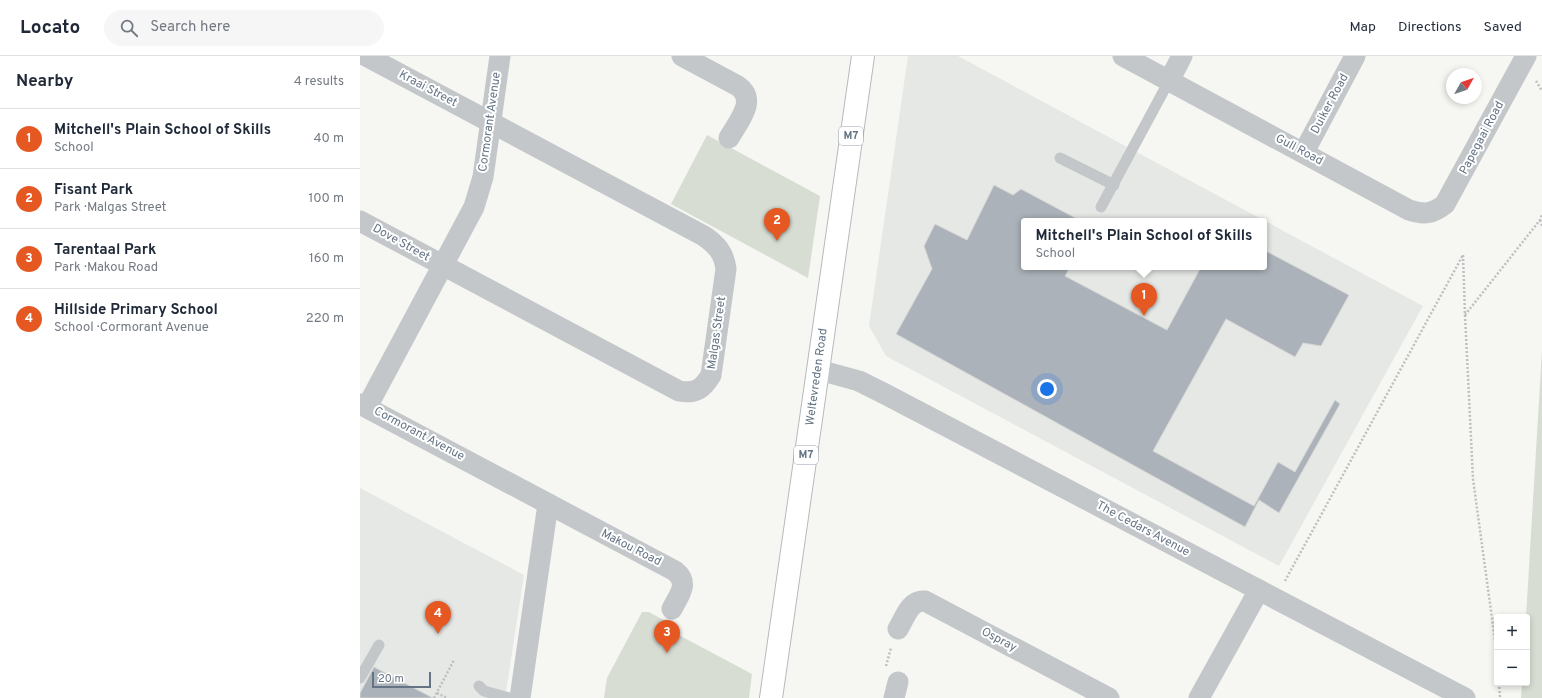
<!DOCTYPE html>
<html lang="en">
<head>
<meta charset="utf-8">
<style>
	body { margin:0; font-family:Overpass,sans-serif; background:#f6f6f7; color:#1f2937 }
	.controls { position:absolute; right:12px; bottom:12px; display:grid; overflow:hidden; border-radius:4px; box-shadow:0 2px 6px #0003 }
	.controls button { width:36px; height:36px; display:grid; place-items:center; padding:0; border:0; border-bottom:1px solid #e0e1e3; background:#fff; color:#1f2937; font:20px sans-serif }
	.compass { position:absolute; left:1086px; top:12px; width:36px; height:36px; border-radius:50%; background:#fff; box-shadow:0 2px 6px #0003; rotate:50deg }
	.scale { position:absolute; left:12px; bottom:10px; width:59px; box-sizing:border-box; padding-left:4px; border:2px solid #647484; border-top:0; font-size:11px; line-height:14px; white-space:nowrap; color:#647484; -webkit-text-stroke:3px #fff; paint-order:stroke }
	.you { position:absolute; left:687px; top:333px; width:14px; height:14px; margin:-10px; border:3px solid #fff; border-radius:50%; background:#1a73e8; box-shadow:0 0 0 6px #1a73e833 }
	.badge { display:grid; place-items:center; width:26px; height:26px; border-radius:50%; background:#e65822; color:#fff; font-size:13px; font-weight:700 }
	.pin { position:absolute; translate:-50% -33px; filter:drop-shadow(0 1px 2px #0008) }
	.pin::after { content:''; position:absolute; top:21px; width:14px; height:12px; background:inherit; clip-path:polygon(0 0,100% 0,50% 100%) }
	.popup { position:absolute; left:661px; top:162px; width:246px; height:52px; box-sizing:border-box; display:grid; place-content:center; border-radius:4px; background:#fff; filter:drop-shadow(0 1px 3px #0005); font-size:13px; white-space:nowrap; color:#747a83 }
	.popup b { font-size:15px; color:#1f2937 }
	.popup::after { content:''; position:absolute; left:50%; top:100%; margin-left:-8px; border:8px solid transparent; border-top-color:#fff }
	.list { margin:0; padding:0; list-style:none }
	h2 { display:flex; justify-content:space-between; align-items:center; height:52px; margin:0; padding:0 16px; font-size:17px }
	h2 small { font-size:13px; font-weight:400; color:#747a83 }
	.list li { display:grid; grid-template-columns:26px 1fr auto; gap:12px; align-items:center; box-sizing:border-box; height:60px; padding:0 16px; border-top:1px solid #e0e1e3 }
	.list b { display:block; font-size:15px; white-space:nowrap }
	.list p { margin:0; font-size:13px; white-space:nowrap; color:#747a83 }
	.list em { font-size:13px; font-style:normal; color:#747a83 }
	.icon { flex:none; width:22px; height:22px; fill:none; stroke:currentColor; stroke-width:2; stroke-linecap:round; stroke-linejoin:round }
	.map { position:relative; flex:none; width:1182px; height:642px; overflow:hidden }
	header { display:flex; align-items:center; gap:24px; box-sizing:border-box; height:56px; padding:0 20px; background:#fff; border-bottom:1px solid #e0e1e3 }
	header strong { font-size:19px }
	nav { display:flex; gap:22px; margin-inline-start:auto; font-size:14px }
	.search { width:280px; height:36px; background:#f6f6f7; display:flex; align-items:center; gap:10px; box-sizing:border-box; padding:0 14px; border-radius:22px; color:#747a83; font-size:15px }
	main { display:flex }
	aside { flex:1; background:#fff }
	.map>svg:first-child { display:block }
</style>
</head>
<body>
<header>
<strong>Locato</strong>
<div class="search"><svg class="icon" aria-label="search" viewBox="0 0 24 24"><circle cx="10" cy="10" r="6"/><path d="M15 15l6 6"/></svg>Search here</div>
<nav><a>Map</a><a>Directions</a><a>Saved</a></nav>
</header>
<main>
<aside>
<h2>Nearby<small>4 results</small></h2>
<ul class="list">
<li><span class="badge">1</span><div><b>Mitchell's Plain School of Skills</b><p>School</p></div><em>40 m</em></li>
<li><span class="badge">2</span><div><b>Fisant Park</b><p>Park · Malgas Street</p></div><em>100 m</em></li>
<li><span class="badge">3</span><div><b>Tarentaal Park</b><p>Park · Makou Road</p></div><em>160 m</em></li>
<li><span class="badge">4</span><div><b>Hillside Primary School</b><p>School · Cormorant Avenue</p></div><em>220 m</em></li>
</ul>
</aside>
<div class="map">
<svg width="1182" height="642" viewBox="0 0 1182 642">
	<rect width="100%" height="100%" fill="#f6f6f2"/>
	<g fill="#e6e8e6" fill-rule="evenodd">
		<path d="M548 0H598L1063 250 919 510 526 300 509 270ZM664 165H904V211H664Z"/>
		<path d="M0 432 164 519 145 642H0Z"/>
	</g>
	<g fill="#d7ddd3">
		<path d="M347 79 460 140 448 222 311 148Z"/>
		<path d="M1182 295V642H1161L1162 627H1167L1166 561Z"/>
		<path d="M282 556H289L318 572 315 577 392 618 389 642H244L247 622Z"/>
	</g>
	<g fill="#abb2b9" stroke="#d7d7d5">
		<path d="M634 129 653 139 661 133 721 165H664V211H710L705 220 807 274 841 211H904V194L989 239 961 290 943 287 935 301 866 263 793 395 894 450 918 406 935 416 975 344 980 348 919 457 899 444 885 471 536 278 572 213 564 190 575 168 607 184Z"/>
		<path d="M14 611 73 642H0V637Z"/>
	</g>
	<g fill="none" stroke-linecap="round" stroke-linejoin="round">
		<defs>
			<path id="primary" d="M411 642 503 0"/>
		</defs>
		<use href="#primary" stroke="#b6babe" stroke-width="24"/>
		<g stroke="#bdbfc1" stroke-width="2.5" stroke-dasharray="2 2" stroke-linecap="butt">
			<path d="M1176 25 1182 35"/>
			<path d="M1180 164 1182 170"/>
			<path d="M1103 199 1105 259 1180 164 1182 158"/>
			<path d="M1105 259 1113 423 1137 599"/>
			<path d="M925 525 1103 199"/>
			<path d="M526 610 531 592"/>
			<path d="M1139 627 1140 642"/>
			<path d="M77 637 87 642"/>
			<path d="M74 642 94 604"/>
		</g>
		<g stroke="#c3c7ca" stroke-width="11">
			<path d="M700 102 754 129"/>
			<path d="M741 151 809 25"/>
			<path d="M0 622 19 589"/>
			<path d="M119 630 124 635 149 642"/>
		</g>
		<g stroke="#c3c7ca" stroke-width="21">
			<path d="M322 0 378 30C398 44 378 66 369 82"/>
			<path d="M763 0 1049 154C1064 159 1073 158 1085 148L1166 0"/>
			<path d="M809 25 822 0"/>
			<path d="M944 96 995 0"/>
			<path d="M0 165 319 335C335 338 343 333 351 319L366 213C364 197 357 189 344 180L6 0"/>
			<path d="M459 314 499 325 525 338 1105 642"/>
			<path d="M0 348 315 515C330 527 319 539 312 553"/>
			<path d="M7 351 114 151 123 121 140 0"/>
			<path d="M538 573C545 562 549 544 565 545L749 642"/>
			<path d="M160 642 188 448"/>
			<path d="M534 642 538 626"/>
			<path d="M839 642 899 534"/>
		</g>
		<use href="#primary" stroke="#fff" stroke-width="22"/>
	</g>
	<g text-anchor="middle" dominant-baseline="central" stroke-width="4" stroke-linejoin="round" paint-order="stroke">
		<g fill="#fff" stroke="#929ea9" stroke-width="1">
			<rect x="479" y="71" width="24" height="18" rx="3"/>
			<rect x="434" y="390" width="24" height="18" rx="3"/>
		</g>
		<g font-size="11" font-weight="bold" fill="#647484">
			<text x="491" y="80">M7</text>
			<text x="446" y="399">M7</text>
		</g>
		<g font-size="12" fill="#647484" stroke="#fff">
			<text transform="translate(68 33) rotate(28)">Kraai Street</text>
			<text transform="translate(970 48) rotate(-62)">Duiker Road</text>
			<text transform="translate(130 66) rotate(-82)">Cormorant Avenue</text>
			<text transform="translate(1122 82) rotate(-62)">Papegaai Road</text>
			<text transform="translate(939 94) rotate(28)">Gull Road</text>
			<text transform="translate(41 187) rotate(29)">Dove Street</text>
			<text transform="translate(357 277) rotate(-82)">Malgas Street</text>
			<text transform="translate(457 321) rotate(-82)">Weltevreden Road</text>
			<text transform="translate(59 378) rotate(28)">Cormorant Avenue</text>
			<text transform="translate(783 473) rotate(28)">The Cedars Avenue</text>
			<text transform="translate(271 492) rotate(27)">Makou Road</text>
			<text transform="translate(639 584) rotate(28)">Ospray</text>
		</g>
	</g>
</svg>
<div class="controls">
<button>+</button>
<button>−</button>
</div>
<svg class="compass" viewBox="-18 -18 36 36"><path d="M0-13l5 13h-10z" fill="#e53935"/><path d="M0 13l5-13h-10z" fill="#747a83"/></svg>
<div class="scale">20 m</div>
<div class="you"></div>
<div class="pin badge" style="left:784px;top:260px">1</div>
<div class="popup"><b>Mitchell's Plain School of Skills</b>School</div>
<div class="pin badge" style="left:417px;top:185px">2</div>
<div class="pin badge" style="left:307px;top:597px">3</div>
<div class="pin badge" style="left:78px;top:578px">4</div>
</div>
</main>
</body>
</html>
